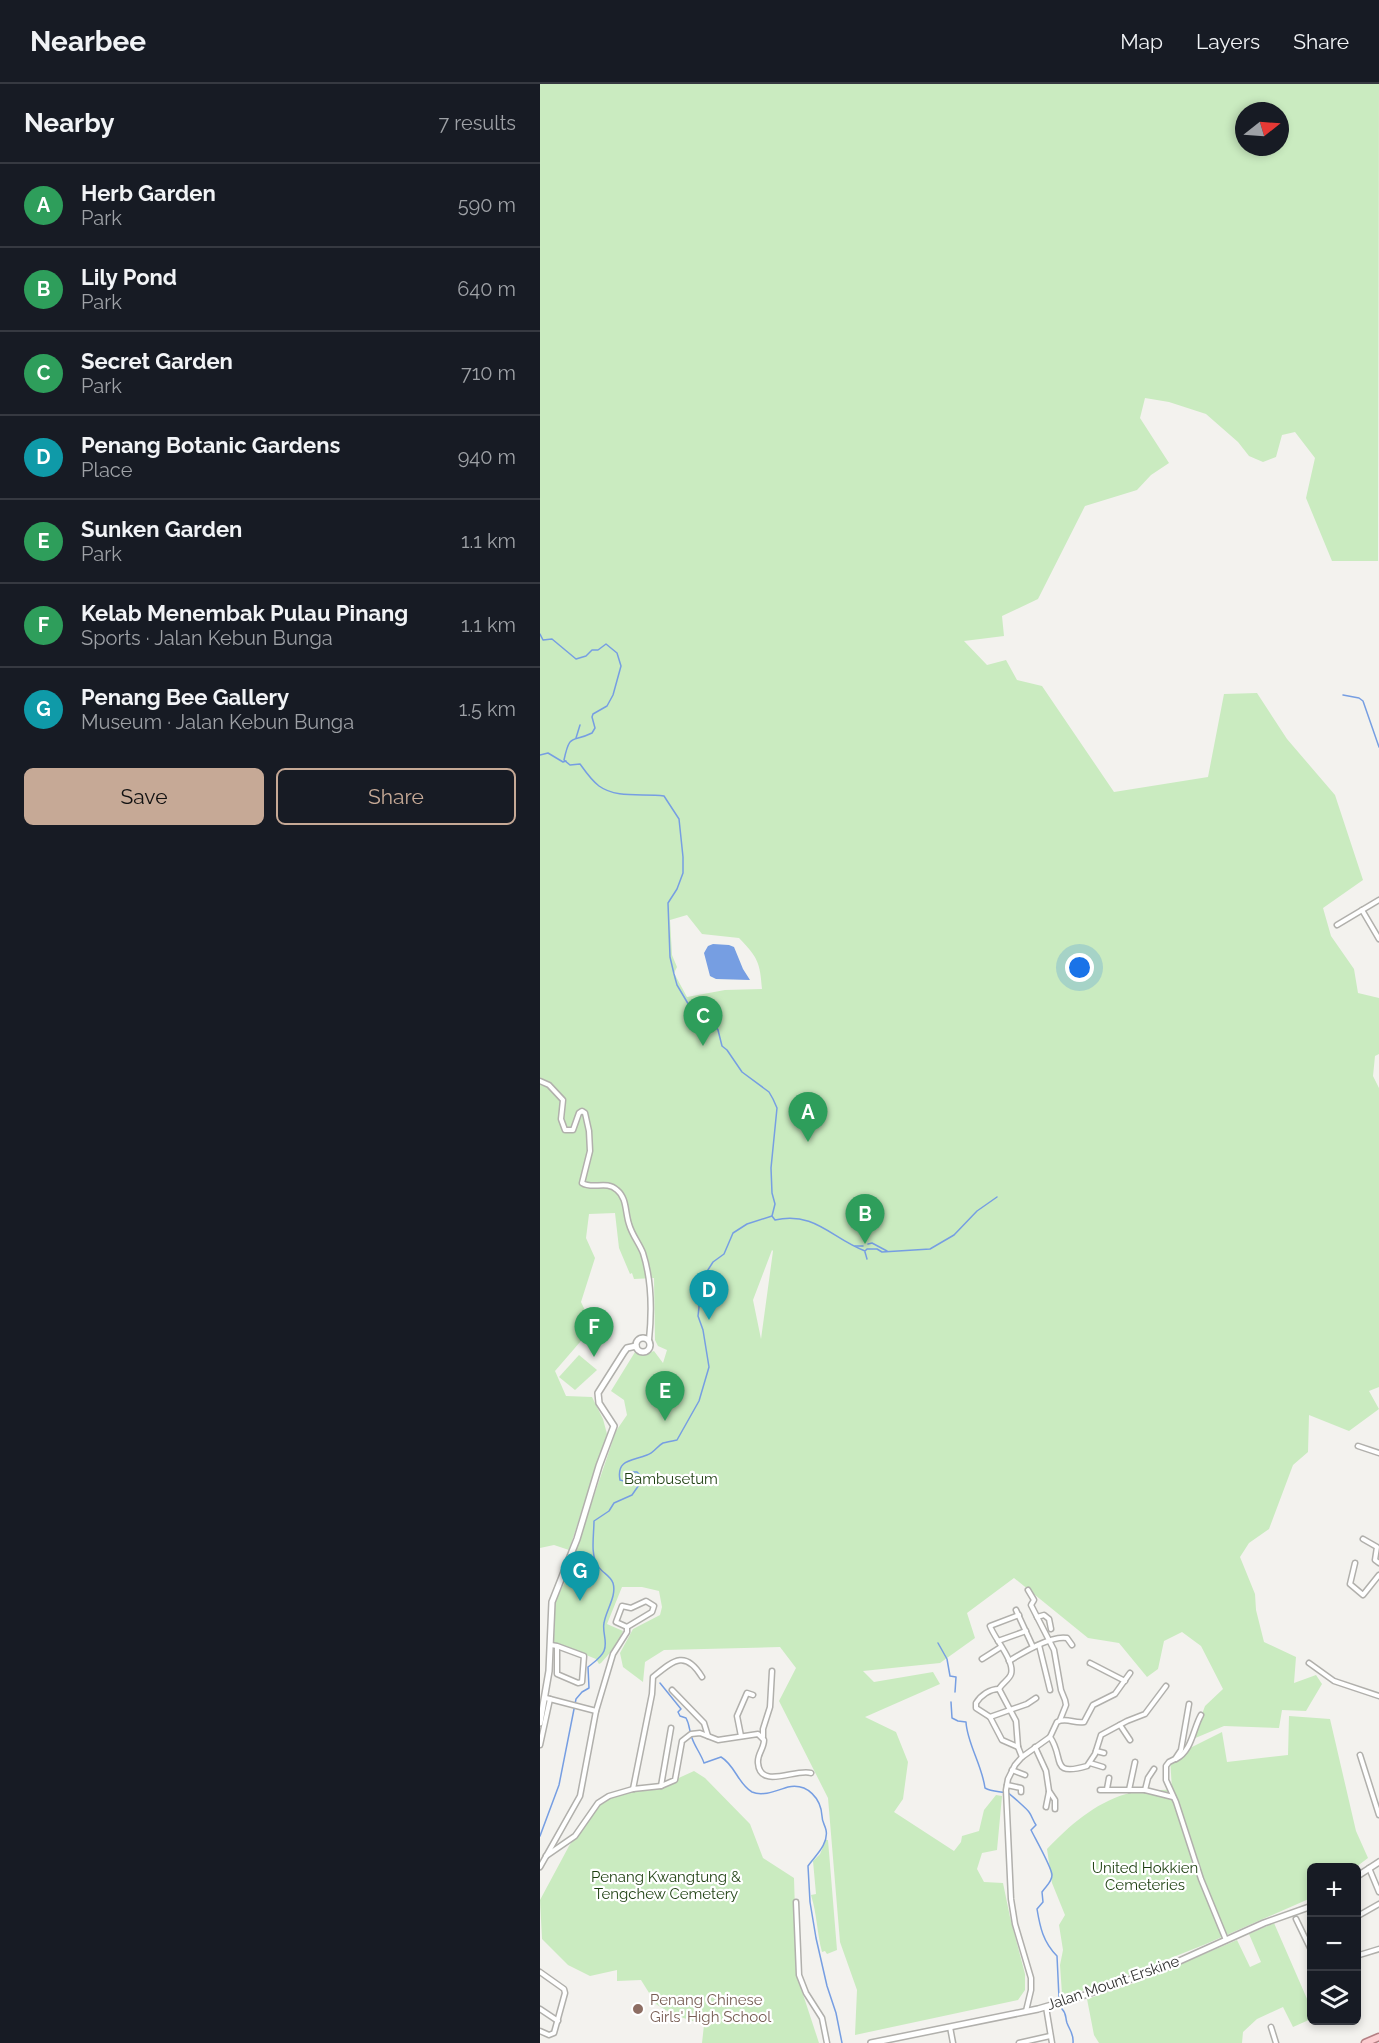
<!DOCTYPE html>
<html lang="en">
<head>
<meta charset="utf-8">
<style>
	body { margin:0; font-family:Raleway,sans-serif; background:#242831; color:#f1f3f6 }
	.controls { position:absolute; right:18px; bottom:18px; display:grid; overflow:hidden; border-radius:9px; box-shadow:0 3px 9px #0003 }
	.controls button { width:54px; height:54px; display:grid; place-items:center; padding:0; border:0; border-bottom:2px solid #363941; background:#171b24; color:#f1f3f6; font:30px sans-serif }
	.compass { position:absolute; left:695px; top:18px; width:54px; height:54px; border-radius:50%; background:#171b24; box-shadow:0 3px 9px #0003; rotate:73deg }
	.you { position:absolute; left:540px; top:884px; width:21px; height:21px; margin:-15px; border:4px solid #fff; border-radius:50%; background:#1a73e8; box-shadow:0 0 0 9px #1a73e833 }
	.badge { display:grid; place-items:center; width:39px; height:39px; border-radius:50%; background:#c6a996; color:#fff; font-size:20px; font-weight:700 }
	.pin { position:absolute; translate:-50% -50px; filter:drop-shadow(0 2px 3px #0008) }
	.pin::after { content:''; position:absolute; top:32px; width:21px; height:18px; background:inherit; clip-path:polygon(0 0,100% 0,50% 100%) }
	.list { margin:0; padding:0; list-style:none }
	h2 { display:flex; justify-content:space-between; align-items:center; height:78px; margin:0; padding:0 24px; font-size:26px }
	h2 small { font-size:20px; font-weight:400; color:#9ea1a6 }
	.list li { display:grid; grid-template-columns:39px 1fr auto; gap:18px; align-items:center; box-sizing:border-box; height:84px; padding:0 24px; border-top:2px solid #363941 }
	.list b { display:block; font-size:22px; white-space:nowrap }
	.list p { margin:0; font-size:20px; white-space:nowrap; color:#9ea1a6 }
	.list em { font-size:20px; font-style:normal; color:#9ea1a6 }
	.actions { display:flex; gap:12px; padding:18px 24px }
	.actions a { flex:1; padding:14px 0; border:2px solid #c6a996; border-radius:9px; text-align:center; font-size:21px; color:#c6a996 }
	.actions .main { background:#c6a996; color:#111 }
	.icon { flex:none; width:33px; height:33px; fill:none; stroke:currentColor; stroke-width:2; stroke-linecap:round; stroke-linejoin:round }
	.map { position:relative; flex:none; width:839px; height:1959px; overflow:hidden }
	header { display:flex; align-items:center; gap:36px; box-sizing:border-box; height:84px; padding:0 30px; background:#171b24; border-bottom:2px solid #363941 }
	header strong { font-size:28px }
	nav { display:flex; gap:33px; margin-inline-start:auto; font-size:21px }
	main { display:flex }
	aside { flex:1; background:#171b24 }
	.map>svg:first-child { display:block }
</style>
</head>
<body>
<header>
<strong>Nearbee</strong>
<nav><a>Map</a><a>Layers</a><a>Share</a></nav>
</header>
<main>
<aside>
<h2>Nearby<small>7 results</small></h2>
<ul class="list">
<li><span class="badge" style="background:#2e9e5b">A</span><div><b>Herb Garden</b><p>Park</p></div><em>590 m</em></li>
<li><span class="badge" style="background:#2e9e5b">B</span><div><b>Lily Pond</b><p>Park</p></div><em>640 m</em></li>
<li><span class="badge" style="background:#2e9e5b">C</span><div><b>Secret Garden</b><p>Park</p></div><em>710 m</em></li>
<li><span class="badge" style="background:#0f9aa8">D</span><div><b>Penang Botanic Gardens</b><p>Place</p></div><em>940 m</em></li>
<li><span class="badge" style="background:#2e9e5b">E</span><div><b>Sunken Garden</b><p>Park</p></div><em>1.1 km</em></li>
<li><span class="badge" style="background:#2e9e5b">F</span><div><b>Kelab Menembak Pulau Pinang</b><p>Sports · Jalan Kebun Bunga</p></div><em>1.1 km</em></li>
<li><span class="badge" style="background:#0f9aa8">G</span><div><b>Penang Bee Gallery</b><p>Museum · Jalan Kebun Bunga</p></div><em>1.5 km</em></li>
</ul>
<div class="actions"><a class="main">Save</a><a>Share</a></div>
</aside>
<div class="map">
<svg width="839" height="1959" viewBox="0 0 839 1959">
	<rect width="100%" height="100%" fill="#f3f2ee"/>
	<g fill="#caebc0" fill-rule="evenodd">
		<path d="M0 0H839L838 477H792L766 414 775 374 755 348 742 351 736 373 723 378 709 372 698 358 666 330 629 318 605 314 600 334 629 379 611 391 597 406 545 422 498 515 462 532 464 552 424 557 447 581 466 576 477 596 502 602 574 708 668 693 684 610 717 609 747 655 795 711 823 796 783 824 791 852 814 885 818 909 839 914V970L835 972 833 992 839 1004V1303L829 1307 839 1325 809 1347 769 1331 768 1368 753 1381 729 1445 709 1459 700 1473 715 1510 716 1526 724 1558 756 1573 754 1599 776 1591 782 1600 766 1627 742 1626 739 1644 684 1642 653 1655 665 1622 683 1605 661 1562 642 1548 624 1557 618 1585 607 1593 579 1559 548 1554 474 1494 427 1529 435 1554 400 1579 323 1587 334 1598 393 1588 400 1600 325 1633 356 1648 368 1678 363 1715 354 1728 414 1767 421 1758 422 1752 439 1747 444 1726 456 1711 462 1712 457 1766 442 1769 437 1785 444 1798 463 1799 470 1833 485 1890V1906L478 1916 315 1951 317 1906 300 1858 288 1714 239 1617 256 1584 240 1563 124 1566 105 1578 103 1598 83 1583 80 1569 93 1545 120 1531 122 1523 119 1507 102 1503H82L67 1540 83 1547 76 1562 61 1579 59 1580 56 1575 14 1558 15 1517 24 1500 76 1347 87 1331 84 1316 71 1307 95 1268 103 1271 114 1267 123 1279 127 1266 118 1262 115 1256 114 1194 94 1195 92 1189 90 1190 79 1164 75 1129 49 1130 46 1154 55 1174 41 1218 53 1243 15 1287 26 1312 52 1313 63 1335 67 1350 29 1466 14 1461 0 1464ZM704 27H740V63H704ZM147 831 162 850 199 854C218 874 220 878 222 905L185 906 147 913 134 889 137 883 132 871 130 836ZM232 1166 233 1167 221 1255 213 1216Z"/>
		<path d="M39 1271 57 1286 35 1306 19 1293Z"/>
		<path d="M749 1632 790 1635 816 1747 828 1774 816 1783 772 1784 771 1814 666 1860 553 1905 522 1910 520 1881 523 1866 519 1841 525 1831 512 1799 507 1765C529 1742 555 1719 586 1710 600 1706 618 1707 632 1705L630 1674 682 1648 687 1678 748 1671Z"/>
		<path d="M154 1687 165 1694 210 1740 223 1774 254 1794 257 1892 279 1959H162L164 1941 132 1930 116 1920 101 1896 77 1897V1886L50 1892 28 1881 2 1855 0 1816 29 1762 55 1724 67 1712 89 1705 119 1703Z"/>
		<path d="M286 1756H288L297 1866 287 1870 285 1867 282 1868C277 1849 277 1830 271 1811L276 1810 273 1777 280 1770Z"/>
		<path d="M734 1839 771 1924V1935L753 1943 743 1923 717 1935 703 1948 702 1959H559L554 1951 547 1915 603 1896 697 1856 710 1883 721 1878 709 1850Z"/>
	</g>
	<path fill="#769ee2" d="M173 860 189 861 194 863 203 885 210 896 176 895 170 892 164 869 168 862Z"/>
	<g fill="none" stroke-linecap="round" stroke-linejoin="round">
		<g stroke="#769ee2" stroke-width="1.5">
			<path d="M0 550 3 556 12 555 36 575 46 572 52 566H58L66 560 77 569 81 582 73 611 67 622 53 630 52 633 55 644 52 649C32 659 30 648 24 676L30 681 40 680C45 687 52 697 59 702 77 715 103 709 124 712L139 735 143 773V789L137 805 128 819 130 873 134 890 137 901 150 923 165 930 172 936 178 946 182 962 187 966 202 988 229 1008 233 1015 237 1024 231 1084 232 1109 235 1120 232 1132 207 1140 193 1149 184 1170 173 1178 157 1203 159 1223 158 1232 163 1246 169 1283 159 1317 137 1356C132 1357 127 1358 123 1359 117 1362 114 1369 107 1371 93 1377 76 1375 80 1396L84 1397 86 1388H97L101 1392V1398L92 1411 74 1419 69 1427 54 1437C54 1451 50 1471 58 1482 62 1489 70 1491 73 1499 77 1512 66 1526 64 1539 62 1548 68 1558 64 1567 61 1574 54 1578 48 1583L49 1604 42 1608 36 1615 19 1701 0 1752"/>
			<path d="M803 611 819 614 823 617 839 663"/>
			<path d="M36 654 40 641"/>
			<path d="M0 671 8 669 23 678 26 677"/>
			<path d="M232 1132 235 1136C275 1127 292 1155 325 1167L327 1165H337L342 1168 390 1165 414 1151 437 1127 457 1113"/>
			<path d="M328 1160 332 1159 347 1167"/>
			<path d="M315 1162H323"/>
			<path d="M325 1168 327 1175"/>
			<path d="M398 1559 407 1575 410 1592 416 1593 415 1608"/>
			<path d="M120 1599 141 1625 138 1628 140 1632 146 1634C150 1641 149 1647 152 1654 155 1663 161 1670 164 1679L181 1673C195 1681 198 1700 212 1708 223 1713 238 1706 248 1703 268 1699 281 1715 282 1732 282 1738 285 1741 286 1746 289 1760 275 1772 268 1782L270 1818 276 1854 287 1902 296 1929 302 1959"/>
			<path d="M411 1618 412 1634 418 1637 426 1638C427 1659 442 1681 445 1704 452 1708 459 1707 468 1709 470 1710 487 1725 489 1728 492 1732 493 1737 496 1741L491 1746C495 1754 512 1784 512 1791 512 1798 506 1802 502 1808L503 1818 497 1825C500 1843 503 1858 517 1872L519 1914"/>
			<path d="M522 1925C527 1930 525 1933 527 1939 530 1947 534 1950 533 1959"/>
		</g>
		<defs>
			<g id="street">
				<path d="M822 826 839 855"/>
				<path d="M797 841 839 816"/>
				<path d="M0 997 9 1001 23 1016 21 1035 25 1046H33L39 1029 42 1027 45 1029 49 1047 50 1067 42 1099C53 1106 66 1096 77 1106 87 1114 85 1128 89 1140 92 1151 99 1159 103 1169 112 1197 112 1227 109 1256"/>
				<path d="M818 1362 839 1369"/>
				<path d="M823 1455 837 1463 835 1476 839 1479"/>
				<path d="M815 1479 810 1500 823 1511 839 1491"/>
				<path d="M488 1506 494 1516 491 1521 514 1566 521 1606 525 1616 526 1621 520 1636"/>
				<path d="M106 1517 114 1522 112 1528 87 1543 76 1538 82 1522 91 1524Z"/>
				<path d="M476 1526 493 1563"/>
				<path d="M497 1533 504 1531 509 1535 511 1545"/>
				<path d="M458 1557 486 1547"/>
				<path d="M11 1561 17 1562V1590L38 1599 42 1598 44 1572 17 1562"/>
				<path d="M499 1561 510 1606"/>
				<path d="M442 1575 461 1563"/>
				<path d="M469 1577C482 1569 511 1551 527 1554L532 1561"/>
				<path d="M550 1579 585 1597"/>
				<path d="M769 1579 794 1597 839 1612"/>
				<path d="M459 1605C462 1599 469 1596 471 1590 475 1577 454 1554 450 1542L479 1531"/>
				<path d="M459 1605C450 1605 441 1611 436 1619V1624L450 1633 462 1656 478 1663"/>
				<path d="M459 1605 476 1637 478 1663 482 1673"/>
				<path d="M132 1606 164 1639 168 1652"/>
				<path d="M6 1614 56 1627"/>
				<path d="M649 1620 641 1666 635 1675 629 1678 626 1682V1696L636 1718 661 1795 686 1856"/>
				<path d="M450 1633 487 1620 496 1614"/>
				<path d="M580 1641 590 1656"/>
				<path d="M201 1652 197 1632 207 1609 213 1611"/>
				<path d="M223 1653V1645L230 1623 232 1587"/>
				<path d="M510 1653C525 1674 509 1693 547 1682L555 1670 561 1651 587 1637 605 1630 626 1602"/>
				<path d="M0 1661 10 1615"/>
				<path d="M495 1663 506 1687 509 1707 515 1716V1725"/>
				<path d="M556 1667 564 1669"/>
				<path d="M820 1671 839 1731"/>
				<path d="M636 1675C652 1667 653 1645 661 1631"/>
				<path d="M550 1679 563 1683"/>
				<path d="M472 1686 485 1691"/>
				<path d="M467 1701 481 1704V1708"/>
				<path d="M121 1702 131 1644"/>
				<path d="M93 1705 112 1610 113 1593C133 1577 145 1565 162 1593"/>
				<path d="M567 1705 569 1694"/>
				<path d="M560 1706H605L633 1713"/>
				<path d="M589 1706 595 1678"/>
				<path d="M605 1706 608 1694 614 1685"/>
				<path d="M506 1723 509 1708"/>
				<path d="M6 1772 35 1752 58 1719 69 1712 93 1705 121 1702 135 1696 142 1657 151 1650 160 1649 178 1656 218 1650 224 1656C224 1665 217 1670 218 1679 220 1706 256 1684 271 1689"/>
				<path d="M0 1783 40 1712 56 1627 73 1570 87 1548V1543"/>
				<path d="M829 1784 839 1808"/>
				<path d="M256 1818 259 1891 266 1909 282 1934 287 1959"/>
				<path d="M816 1833 839 1820"/>
				<path d="M756 1835 772 1868"/>
				<path d="M816 1872 839 1865"/>
				<path d="M0 1888 24 1905 25 1909 14 1949 9 1951 0 1947"/>
				<path d="M816 1890 817 1893"/>
				<path d="M506 1923 512 1959"/>
				<path d="M0 1925 18 1937"/>
				<path d="M486 1927 491 1906V1894L475 1840 471 1815 466 1706 468 1695 475 1681 482 1673 510 1653 517 1638C526 1633 535 1640 544 1638L553 1621 575 1610 590 1589"/>
				<path d="M410 1943 413 1959"/>
				<path d="M731 1943 736 1959"/>
				<path d="M479 1959 510 1952"/>
			</g>
			<g id="secondary">
				<circle cx="103" cy="1261" r="7"/>
				<path d="M0 1639 9 1587 12 1518 37 1455 59 1382 74 1342 59 1319 58 1309 84 1268 87 1264 96 1262"/>
				<path d="M816 1793 839 1778"/>
				<path d="M331 1959 498 1925 539 1913 626 1883 724 1839 772 1822"/>
			</g>
			<path id="primary" d="M825 1959 839 1953"/>
		</defs>
		<use href="#street" stroke="#b1b0ac" stroke-width="7"/>
		<use href="#secondary" stroke="#b1b0ac" stroke-width="8"/>
		<use href="#primary" stroke="#b47f83" stroke-width="9"/>
		<use href="#street" stroke="#fff" stroke-width="4"/>
		<use href="#secondary" stroke="#fff" stroke-width="5"/>
		<use href="#primary" stroke="#fccbcf" stroke-width="6"/>
	</g>
	<circle fill="#8d6e63" stroke="#fff" stroke-width="2" cx="98" cy="1925" r="6"/>
	<g text-anchor="middle" dominant-baseline="central" stroke-width="4.5" stroke-linejoin="round" paint-order="stroke">
		<g font-size="15" fill="#1d3f10" stroke="#fff">
			<text x="131" y="1395">Bambusetum</text>
			<text x="605" y="1784">United Hokkien<tspan x="605" dy="17">Cemeteries</tspan></text>
			<text x="126" y="1793">Penang Kwangtung &amp;<tspan x="126" dy="17">Tengchew Cemetery</tspan></text>
		</g>
		<g font-size="15" fill="#323231" stroke="#fff">
			<text transform="translate(573 1899) rotate(-19)">Jalan Mount Erskine</text>
		</g>
		<g font-size="15" fill="#785e54" stroke="#fff" text-anchor="start">
			<text x="110" y="1916">Penang Chinese<tspan x="110" dy="17">Girls' High School</tspan></text>
		</g>
	</g>
</svg>
<div class="controls">
<button>+</button>
<button>−</button>
<button><svg class="icon" aria-label="layers" viewBox="0 0 24 24"><path d="M12 4l9 5-9 5-9-5zM3 14l9 5 9-5"/></svg></button>
</div>
<svg class="compass" viewBox="-18 -18 36 36"><path d="M0-13l5 13h-10z" fill="#e53935"/><path d="M0 13l5-13h-10z" fill="#9ea1a6"/></svg>
<div class="you"></div>
<div class="pin badge" style="left:268px;top:1058px;background:#2e9e5b">A</div>
<div class="pin badge" style="left:325px;top:1160px;background:#2e9e5b">B</div>
<div class="pin badge" style="left:163px;top:962px;background:#2e9e5b">C</div>
<div class="pin badge" style="left:169px;top:1236px;background:#0f9aa8">D</div>
<div class="pin badge" style="left:125px;top:1337px;background:#2e9e5b">E</div>
<div class="pin badge" style="left:54px;top:1273px;background:#2e9e5b">F</div>
<div class="pin badge" style="left:40px;top:1517px;background:#0f9aa8">G</div>
</div>
</main>
</body>
</html>
